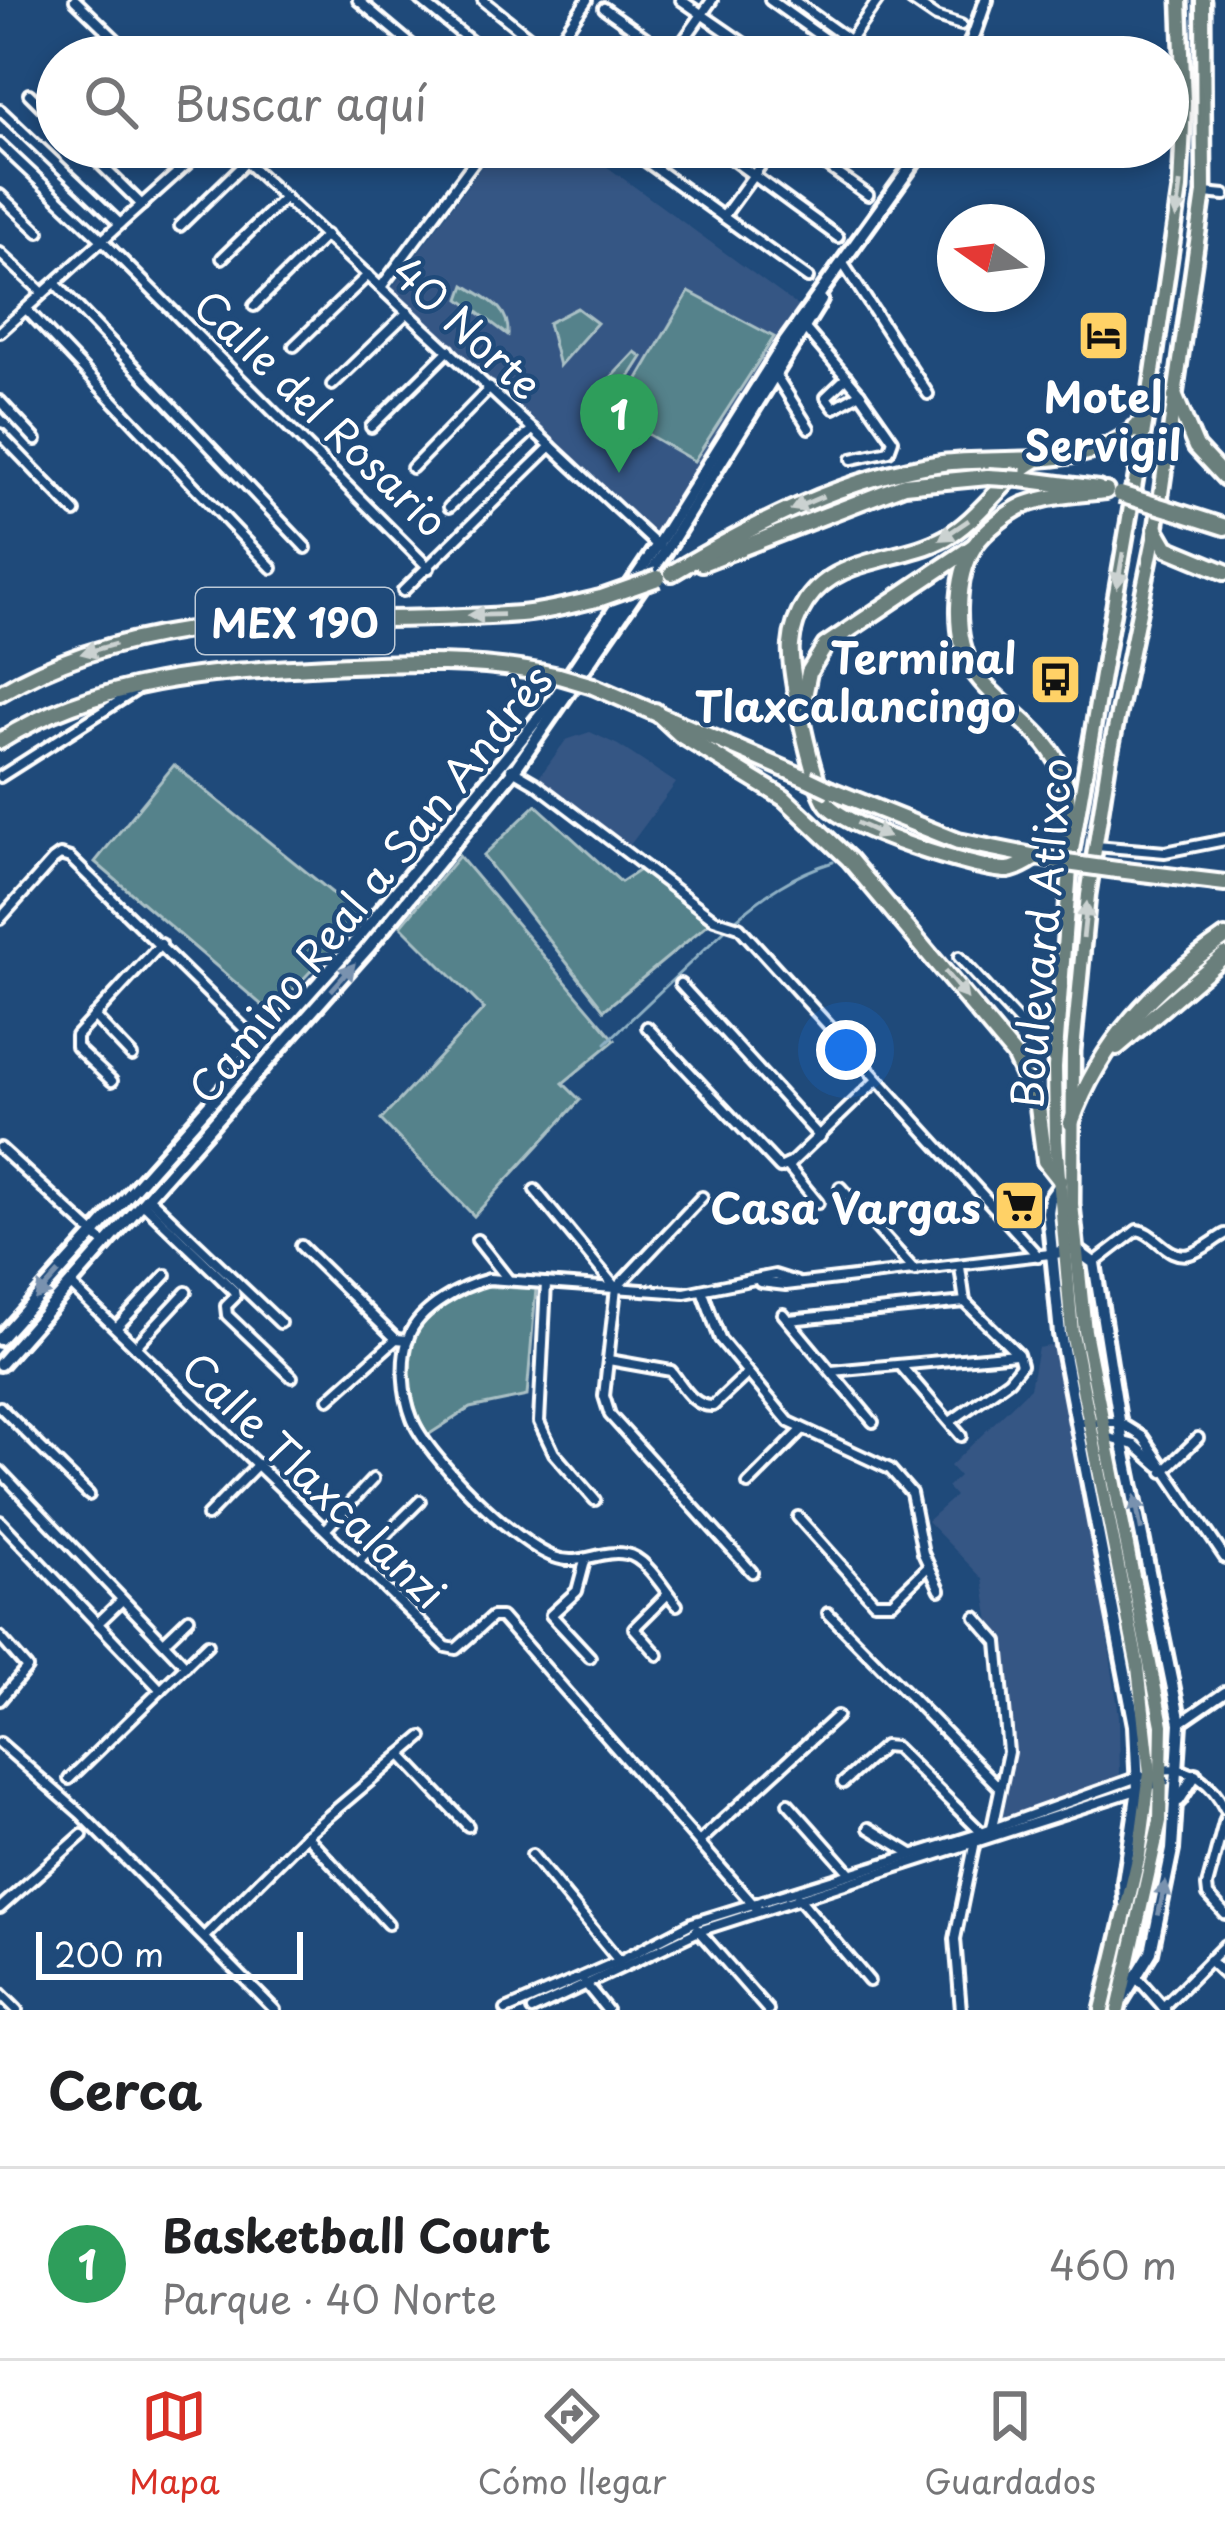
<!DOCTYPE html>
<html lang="es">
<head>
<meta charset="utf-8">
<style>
	body { margin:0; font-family:"Playpen Sans",sans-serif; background:#f2f2f2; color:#202124 }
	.compass { position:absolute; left:937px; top:204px; width:108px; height:108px; border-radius:50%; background:#fff; box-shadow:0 6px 18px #0003; rotate:284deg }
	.scale { position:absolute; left:36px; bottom:30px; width:267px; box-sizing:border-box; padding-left:12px; border:6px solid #fff; border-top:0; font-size:33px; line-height:42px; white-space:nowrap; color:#fff; -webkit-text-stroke:9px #1f4a7a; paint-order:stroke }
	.you { position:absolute; left:846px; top:1050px; width:42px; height:42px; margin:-30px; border:9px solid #fff; border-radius:50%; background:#1a73e8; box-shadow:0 0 0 18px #1a73e833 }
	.badge { display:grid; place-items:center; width:78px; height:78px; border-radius:50%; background:#d93025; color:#fff; font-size:39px; font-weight:700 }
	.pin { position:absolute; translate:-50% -99px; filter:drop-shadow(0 3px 6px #0008) }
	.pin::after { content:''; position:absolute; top:63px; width:42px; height:36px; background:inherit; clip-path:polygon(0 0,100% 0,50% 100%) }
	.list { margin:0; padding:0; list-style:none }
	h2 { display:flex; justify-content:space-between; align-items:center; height:156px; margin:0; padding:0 48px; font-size:51px }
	h2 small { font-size:39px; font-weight:400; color:#757577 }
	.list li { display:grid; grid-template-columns:78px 1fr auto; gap:36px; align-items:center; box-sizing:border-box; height:192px; padding:0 48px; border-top:3px solid #e0e0e0 }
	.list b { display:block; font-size:45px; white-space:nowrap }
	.list p { margin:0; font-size:39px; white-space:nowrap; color:#757577 }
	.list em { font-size:39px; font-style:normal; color:#757577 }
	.icon { flex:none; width:66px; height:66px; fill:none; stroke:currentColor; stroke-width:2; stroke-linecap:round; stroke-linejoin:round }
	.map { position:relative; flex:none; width:1225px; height:2010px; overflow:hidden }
	.search { position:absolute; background:#fff; box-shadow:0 6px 18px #0003; left:36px; right:36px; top:36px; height:132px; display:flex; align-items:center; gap:30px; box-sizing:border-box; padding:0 42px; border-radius:66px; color:#757577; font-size:45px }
	.sheet { height:348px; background:#fff }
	nav { display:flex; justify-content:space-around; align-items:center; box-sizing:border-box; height:168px; border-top:3px solid #e0e0e0; background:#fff; font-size:33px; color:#757577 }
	nav a { display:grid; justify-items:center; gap:6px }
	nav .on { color:#d93025 }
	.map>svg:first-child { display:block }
</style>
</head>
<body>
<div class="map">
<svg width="1225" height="2010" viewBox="0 0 1225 2010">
	<rect width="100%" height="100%" fill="#1f4a7a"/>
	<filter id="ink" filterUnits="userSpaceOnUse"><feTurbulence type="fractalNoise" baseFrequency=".00833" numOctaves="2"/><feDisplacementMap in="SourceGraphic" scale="24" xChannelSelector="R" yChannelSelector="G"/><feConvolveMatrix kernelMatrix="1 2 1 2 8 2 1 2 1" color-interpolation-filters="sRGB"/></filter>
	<g filter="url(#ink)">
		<g fill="#365684">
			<path d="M496 147H580L802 309 659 536 392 288Z"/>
			<path d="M590 732 618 745 676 783 624 853 535 783 566 740Z"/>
			<path d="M1055 1345 1096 1560 1119 1716 1120 1779 1002 1819 1008 1773 1005 1714 983 1579 927 1521 955 1496 947 1487 959 1476 950 1466 1030 1388 1038 1348Z"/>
		</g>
		<g fill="#55828b" stroke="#aac0c5" stroke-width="3">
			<path d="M465 285C487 299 510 307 508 335L460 299Z"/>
			<path d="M689 292 774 337 694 461 616 416Z"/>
			<path d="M577 308 597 323 559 366 548 323Z"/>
			<path d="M635 352 642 357 605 415 585 405Z"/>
			<path d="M174 765 362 917 271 1013 95 862Z"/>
			<path d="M536 805 621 882 644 867 714 919 604 1010 483 856Z"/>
			<path d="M459 856 615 1040 563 1083 580 1100 474 1216 381 1120 484 1009 401 926Z"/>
			<path d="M479 1286 536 1289 527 1396 470 1408 428 1435C412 1410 399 1359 415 1331 427 1311 457 1294 479 1286Z"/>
		</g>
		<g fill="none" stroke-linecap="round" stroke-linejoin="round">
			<g stroke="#8eb0c4" stroke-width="3">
				<path d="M734 921C764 895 794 874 833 862"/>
				<path d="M606 1043 727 928"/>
			</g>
			<defs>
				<g id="street">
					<path d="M75 0 134 57"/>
					<path d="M358 0 426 57"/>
					<path d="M420 0 490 57"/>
					<path d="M483 0 550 54"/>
					<path d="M681 0 752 49"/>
					<path d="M770 0 850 57"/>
					<path d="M793 0 873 57"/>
					<path d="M911 0 936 17 961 25"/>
					<path d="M604 8 673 57"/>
					<path d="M516 39 539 57"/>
					<path d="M576 48 589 57"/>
					<path d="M759 54 763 57"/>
					<path d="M500 57 522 32"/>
					<path d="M548 57 587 0"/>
					<path d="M672 57 712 0"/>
					<path d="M838 57 878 0"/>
					<path d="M29 94 57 122"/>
					<path d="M0 110 120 224"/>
					<path d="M0 144 102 240 429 568"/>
					<path d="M83 147 142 205"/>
					<path d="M153 147 179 171"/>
					<path d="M230 147 659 547"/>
					<path d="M626 147 808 278"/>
					<path d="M715 147 838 237"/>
					<path d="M800 147 868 195"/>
					<path d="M889 147 898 154"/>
					<path d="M1205 193 1225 195"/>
					<path d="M0 195 39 232"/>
					<path d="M723 217 774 147"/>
					<path d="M180 226 247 161"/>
					<path d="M0 253 43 293"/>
					<path d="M222 258 285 197"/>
					<path d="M844 265 928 394"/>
					<path d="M55 283 306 548"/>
					<path d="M381 287 485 147"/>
					<path d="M254 306 326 235"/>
					<path d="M26 309 272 568"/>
					<path d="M802 325 860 393 893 440 889 451 852 459"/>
					<path d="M0 332 206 147"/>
					<path d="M294 346 368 275"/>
					<path d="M775 374 809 428"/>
					<path d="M847 377 826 397 834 408 860 393"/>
					<path d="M332 385 408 312"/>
					<path d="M0 401 36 440"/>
					<path d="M371 427 449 350"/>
					<path d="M0 434 75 512"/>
					<path d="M412 468 490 388"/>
					<path d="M449 507 533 429"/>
					<path d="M403 591 551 446"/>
					<path d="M511 769 535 783 714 919 739 927 1038 1256"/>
					<path d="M0 777 135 691"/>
					<path d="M1096 846 1165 852 1225 840"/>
					<path d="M0 919 53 860 60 855 70 858 262 1046"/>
					<path d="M959 957 1054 1060"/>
					<path d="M680 984 820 1137"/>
					<path d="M94 1016 132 1056"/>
					<path d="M647 1027 780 1168 791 1163 877 1080"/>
					<path d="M112 1081 76 1047V1036L161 944"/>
					<path d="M0 1148 106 1245"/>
					<path d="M787 1165 818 1203"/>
					<path d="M840 1187 915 1271"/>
					<path d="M535 1190 615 1287"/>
					<path d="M149 1198 280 1323"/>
					<path d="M144 1204 234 1291 235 1297 226 1306 227 1315 292 1377"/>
					<path d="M477 1240 507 1278"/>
					<path d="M301 1246 396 1339"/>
					<path d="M1094 1263 1137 1230C1156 1232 1167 1260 1190 1254 1202 1251 1214 1240 1225 1234"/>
					<path d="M760 1282 786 1285 1050 1254"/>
					<path d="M546 1283 539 1422 554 1453 595 1500"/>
					<path d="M71 1285 446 1647 456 1649 492 1617H501L759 1911"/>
					<path d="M617 1287 702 1197"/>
					<path d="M616 1288 604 1396 610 1415 752 1572"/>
					<path d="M702 1290 720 1339 789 1422 890 1469 911 1493 923 1553 940 1590"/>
					<path d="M783 1314 873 1422"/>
					<path d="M789 1320 965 1302"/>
					<path d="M116 1328 166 1275"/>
					<path d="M135 1347 186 1292"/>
					<path d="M609 1360 671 1371C683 1386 693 1407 713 1406L747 1374"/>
					<path d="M901 1366 961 1436"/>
					<path d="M832 1371 1016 1354"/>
					<path d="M329 1399 396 1339 408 1340"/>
					<path d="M0 1407 89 1495"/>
					<path d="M950 1422 1009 1380 1021 1365 1018 1354 965 1302 960 1267"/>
					<path d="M1077 1422H1119L1143 1437 1225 1558"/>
					<path d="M1106 1437 1135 1445 1159 1466"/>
					<path d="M0 1471 186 1666"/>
					<path d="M1163 1472 1198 1438"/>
					<path d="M748 1484 802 1430"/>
					<path d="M207 1516 258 1464"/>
					<path d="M798 1517 874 1602H892L928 1567"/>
					<path d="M0 1521 161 1690"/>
					<path d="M326 1529 373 1479"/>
					<path d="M359 1561 420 1501"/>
					<path d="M585 1561 577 1591 551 1615 590 1657"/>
					<path d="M677 1605C664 1590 646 1557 626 1554 601 1549 580 1567 554 1557 515 1543 426 1456 412 1418 403 1395 400 1360 409 1336 419 1308 462 1286 489 1279L685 1293 775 1275 797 1282"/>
					<path d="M828 1613 1000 1788"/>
					<path d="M976 1617 998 1642 1008 1752 992 1828"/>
					<path d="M97 1624 122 1600"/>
					<path d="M0 1637 27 1668 0 1700"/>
					<path d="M164 1642 189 1618"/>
					<path d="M658 1655 634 1628 668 1594"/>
					<path d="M1180 1723 1225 1692"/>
					<path d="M0 1743 81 1814 275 2010"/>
					<path d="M401 1755 468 1826"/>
					<path d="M1161 1770C1190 1765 1213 1784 1225 1809"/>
					<path d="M69 1779 208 1644"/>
					<path d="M843 1783 884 1746 895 1747 982 1833"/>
					<path d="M788 1803 850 1873"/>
					<path d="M1225 1819 1207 1886 1208 1895 1225 1914"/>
					<path d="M869 1828 912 1854"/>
					<path d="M306 1835 388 1924"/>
					<path d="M699 1842 837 1716"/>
					<path d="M532 1855 619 1961"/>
					<path d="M798 1897 869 1981"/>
					<path d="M0 1908 82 1835"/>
					<path d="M697 1929 768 2010"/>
					<path d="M205 1936 306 1835 422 1737"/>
					<path d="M1209 1960 1225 1975"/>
					<path d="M1135 1975 1165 2009"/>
					<path d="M585 1983 607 2010"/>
					<path d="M0 1993 17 2010"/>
					<path d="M1163 2007 1225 1945"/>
					<path d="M506 2010 619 1961 692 1923 976 1835 1141 1776"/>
					<path d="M532 2010 699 1931 1165 1781"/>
					<path d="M961 2010 955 1939 974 1846"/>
				</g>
				<g id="secondary">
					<path d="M966 57 986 0"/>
					<path d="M1060 1185 1050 1199 1048 1212 1060 1334 1135 1725 1138 1789 1124 1882 1125 1903"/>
					<path d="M1050 1254 1075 1249 1094 1263 1122 1439 1180 1723 1172 1850 1151 1952 1121 2001"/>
					<path d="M0 1339 353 944 554 699 657 546 785 342 925 147"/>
					<path d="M0 1364 368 948 515 769 665 552 821 300"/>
					<path d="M1179 1800 1195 1775"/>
				</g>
				<g id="primary">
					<path d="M1102 2010 1139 1855 1150 1773 1138 1667 1072 1333 1056 1140 1055 1067 1071 856 1147 413 1180 189 1184 103 1180 0"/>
					<path d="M1118 2010 1160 1821 1162 1725 1085 1331 1072 1204 1073 1051 1088 895 1109 759 1156 529 1204 193 1203 0"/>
				</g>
				<g id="highway">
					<path d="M1175 397 1196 447 1225 478"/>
					<path d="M1021 479 1098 489"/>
					<path d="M1175 511 1225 527"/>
					<path d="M1156 529 1167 548 1225 572"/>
					<path d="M702 563 904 485 988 477"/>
					<path d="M672 573C756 523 845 477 942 463 1004 455 1113 473 1147 413"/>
					<path d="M593 686 808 779"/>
					<path d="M0 693C158 599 345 628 520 614 547 612 574 604 601 598"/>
					<path d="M803 702 809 672 825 646 974 546"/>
					<path d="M655 711 681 735 784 798 849 859 1014 1055 1038 1107 1045 1161 1060 1180"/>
					<path d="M0 741C101 677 214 672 329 666 408 662 481 659 559 676"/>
					<path d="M831 790 958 841 1067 863"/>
					<path d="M1071 856C1067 825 1072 795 1059 765 1042 727 996 705 973 670 953 638 955 577 975 545 984 531 1009 512 1024 505 1050 495 1079 494 1106 491"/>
					<path d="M1033 859C1024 864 1017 869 1008 870 975 870 848 829 828 805 813 788 788 668 791 645 792 630 798 614 806 602 836 556 901 562 945 538 983 517 1004 474 1043 456"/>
					<path d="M1117 870 1225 883"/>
					<path d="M1117 1047 1225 955"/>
					<path d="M1071 1123C1101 1041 1154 986 1225 937"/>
				</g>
			</defs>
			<use href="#street" stroke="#fff" stroke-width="16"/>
			<use href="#secondary" stroke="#fff" stroke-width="20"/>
			<use href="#primary" stroke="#fff" stroke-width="21"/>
			<use href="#highway" stroke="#fff" stroke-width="22"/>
			<use href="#street" stroke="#1f4a7a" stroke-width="8"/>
			<use href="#secondary" stroke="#1f4a7a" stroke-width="10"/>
			<use href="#primary" stroke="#6b7f7c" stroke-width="12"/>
			<use href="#highway" stroke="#6b7f7c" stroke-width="14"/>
			<defs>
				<g id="highway-bridge">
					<path d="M988 477 1021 479"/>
					<path d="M1120 494 1175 511"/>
					<path d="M601 598 658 578"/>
					<path d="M559 676 593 686"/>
					<path d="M808 779 831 790"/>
					<path d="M1067 863 1117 870"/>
				</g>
			</defs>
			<use href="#highway-bridge" stroke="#fff" stroke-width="22" stroke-linecap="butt"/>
			<use href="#highway-bridge" stroke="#6b7f7c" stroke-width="14"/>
		</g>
		<defs><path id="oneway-solid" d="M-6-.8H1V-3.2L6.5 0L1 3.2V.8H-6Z" transform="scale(3)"/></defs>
		<g fill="#cbd2d1">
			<use href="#oneway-solid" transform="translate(1178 201) rotate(97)"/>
			<use href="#oneway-solid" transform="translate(807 503) rotate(157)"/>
			<use href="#oneway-solid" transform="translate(954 530) rotate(146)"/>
			<use href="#oneway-solid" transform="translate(1120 570) rotate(100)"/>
			<use href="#oneway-solid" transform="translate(486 615) rotate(179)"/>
			<use href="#oneway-solid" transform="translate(98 649) rotate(164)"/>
			<use href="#oneway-solid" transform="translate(873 830) rotate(24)"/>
			<use href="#oneway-solid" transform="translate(1085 920) rotate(-84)"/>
			<use href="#oneway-solid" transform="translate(956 985) rotate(50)"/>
		</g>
		<g fill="#7992af">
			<use href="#oneway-solid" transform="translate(343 977) rotate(-49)"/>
			<use href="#oneway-solid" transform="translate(47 1286) rotate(132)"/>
			<use href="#oneway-solid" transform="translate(1138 1513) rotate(-101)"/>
			<use href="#oneway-solid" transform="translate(1162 1898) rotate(-78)"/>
		</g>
	</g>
	<defs>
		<symbol id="hotel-square" viewBox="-11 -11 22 22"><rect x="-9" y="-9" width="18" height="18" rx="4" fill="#ffd166" stroke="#1f4a7a"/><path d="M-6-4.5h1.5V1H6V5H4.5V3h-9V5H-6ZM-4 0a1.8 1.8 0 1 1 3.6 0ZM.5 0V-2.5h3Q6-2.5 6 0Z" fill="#111"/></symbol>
		<symbol id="bus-square" viewBox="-11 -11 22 22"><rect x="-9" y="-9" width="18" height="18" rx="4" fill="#ffd166" stroke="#1f4a7a"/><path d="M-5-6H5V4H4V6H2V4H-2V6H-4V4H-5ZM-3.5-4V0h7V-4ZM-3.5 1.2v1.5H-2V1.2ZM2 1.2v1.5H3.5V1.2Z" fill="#111"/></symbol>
		<symbol id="supermarket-square" viewBox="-11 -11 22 22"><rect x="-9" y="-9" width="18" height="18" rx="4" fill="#ffd166" stroke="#1f4a7a"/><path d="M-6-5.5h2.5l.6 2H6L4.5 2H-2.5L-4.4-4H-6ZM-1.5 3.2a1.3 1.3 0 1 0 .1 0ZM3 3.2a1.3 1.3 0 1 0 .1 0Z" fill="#111"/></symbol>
	</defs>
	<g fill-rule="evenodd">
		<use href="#hotel-square" x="1074" y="306" width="59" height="59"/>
		<use href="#bus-square" x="1026" y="650" width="59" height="59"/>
		<use href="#supermarket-square" x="990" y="1176" width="59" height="59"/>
	</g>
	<g text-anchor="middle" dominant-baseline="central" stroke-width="9" stroke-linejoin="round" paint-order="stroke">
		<rect fill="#1f4a7a" stroke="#bcc9d7" stroke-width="3" x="196" y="588" width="198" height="66" rx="9"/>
		<g font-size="39" font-weight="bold" fill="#fff">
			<text x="295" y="621">MEX 190</text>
		</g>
		<g font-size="42" fill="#fff" stroke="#1f4a7a">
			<text transform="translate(468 327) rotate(43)">40 Norte</text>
			<text transform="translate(322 412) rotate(44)">Calle del Rosario</text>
			<text transform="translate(369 883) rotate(-51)">Camino Real a San Andrés</text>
			<text transform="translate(1040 933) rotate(-85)">Boulevard Atlixco</text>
			<text transform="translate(315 1479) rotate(44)">Calle Tlaxcalanzi</text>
		</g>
		<g font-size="42" font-weight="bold" fill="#fff" stroke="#1f4a7a" text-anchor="end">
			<text x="1103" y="395" text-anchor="middle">Motel<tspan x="1103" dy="48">Servigil</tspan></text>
			<text x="1016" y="656">Terminal<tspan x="1016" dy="48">Tlaxcalancingo</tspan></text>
			<text x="981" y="1206">Casa Vargas</text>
		</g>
	</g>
</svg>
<svg class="compass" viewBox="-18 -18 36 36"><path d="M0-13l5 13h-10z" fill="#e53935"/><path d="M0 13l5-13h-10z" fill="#757577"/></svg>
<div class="scale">200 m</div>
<div class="you"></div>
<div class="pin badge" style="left:619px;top:473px;background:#2e9e5b">1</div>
<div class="search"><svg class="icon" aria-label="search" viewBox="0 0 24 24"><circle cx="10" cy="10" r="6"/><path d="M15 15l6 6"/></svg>Buscar aquí</div>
</div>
<section class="sheet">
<h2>Cerca<small></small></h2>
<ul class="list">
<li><span class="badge" style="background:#2e9e5b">1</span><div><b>Basketball Court</b><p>Parque · 40 Norte</p></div><em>460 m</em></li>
</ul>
</section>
<nav>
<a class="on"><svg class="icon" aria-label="map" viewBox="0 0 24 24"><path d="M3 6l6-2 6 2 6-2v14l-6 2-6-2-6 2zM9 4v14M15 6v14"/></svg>Mapa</a>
<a><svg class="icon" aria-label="directions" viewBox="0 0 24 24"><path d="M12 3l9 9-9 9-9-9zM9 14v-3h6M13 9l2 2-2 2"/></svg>Cómo llegar</a>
<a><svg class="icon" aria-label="saved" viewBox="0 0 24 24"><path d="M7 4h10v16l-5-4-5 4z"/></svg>Guardados</a>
</nav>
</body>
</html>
